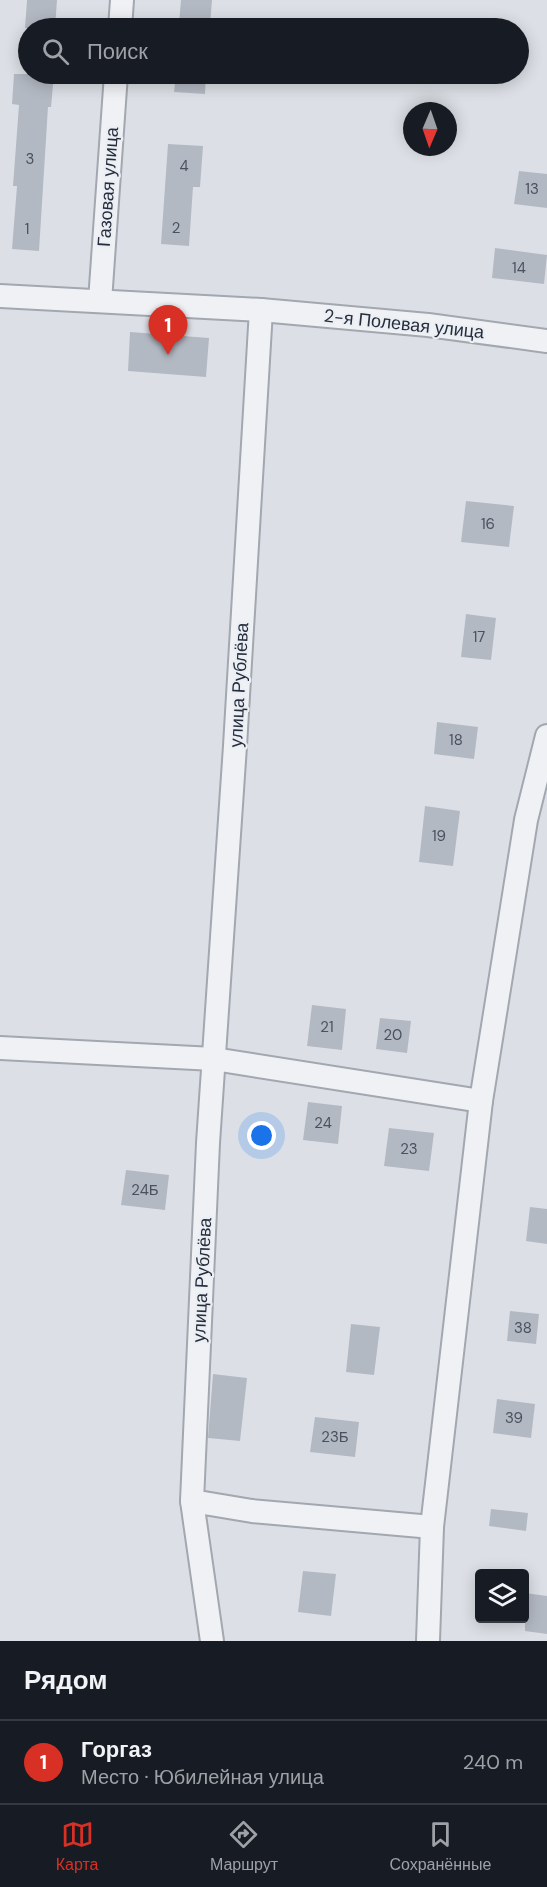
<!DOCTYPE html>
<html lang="ru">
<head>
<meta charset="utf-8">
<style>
	body { margin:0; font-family:"DM Sans",sans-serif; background:#242831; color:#f1f3f6 }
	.controls { position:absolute; right:18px; bottom:18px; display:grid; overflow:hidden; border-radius:6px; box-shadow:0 3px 15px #0003 }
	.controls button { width:54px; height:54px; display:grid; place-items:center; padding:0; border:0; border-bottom:2px solid #363941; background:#171b24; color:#f1f3f6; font:30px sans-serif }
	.compass { position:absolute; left:403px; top:102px; width:54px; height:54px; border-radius:50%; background:#171b24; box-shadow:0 3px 15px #0003; rotate:182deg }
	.you { position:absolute; left:262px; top:1136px; width:21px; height:21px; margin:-15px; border:4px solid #fff; border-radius:50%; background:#1a73e8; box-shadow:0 0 0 9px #1a73e833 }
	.badge { display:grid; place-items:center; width:39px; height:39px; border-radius:50%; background:#d93025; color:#fff; font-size:20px; font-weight:700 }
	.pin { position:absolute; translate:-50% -50px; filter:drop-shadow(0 2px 3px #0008) }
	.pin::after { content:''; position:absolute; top:32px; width:21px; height:18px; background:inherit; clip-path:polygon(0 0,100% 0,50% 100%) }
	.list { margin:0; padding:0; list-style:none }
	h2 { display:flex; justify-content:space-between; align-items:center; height:78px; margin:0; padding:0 24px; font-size:26px }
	h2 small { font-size:20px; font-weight:400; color:#9ea1a6 }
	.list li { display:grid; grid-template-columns:39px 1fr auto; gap:18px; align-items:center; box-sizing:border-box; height:84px; padding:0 24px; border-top:2px solid #363941 }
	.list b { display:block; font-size:22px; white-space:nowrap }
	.list p { margin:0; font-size:20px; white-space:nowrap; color:#9ea1a6 }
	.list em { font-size:20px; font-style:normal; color:#9ea1a6 }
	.icon { flex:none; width:33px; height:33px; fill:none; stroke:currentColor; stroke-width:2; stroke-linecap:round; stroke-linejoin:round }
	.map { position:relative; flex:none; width:547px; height:1641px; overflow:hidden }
	.search { position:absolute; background:#171b24; box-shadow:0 3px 15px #0003; left:18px; right:18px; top:18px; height:66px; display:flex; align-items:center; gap:15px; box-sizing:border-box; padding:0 21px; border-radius:33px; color:#9ea1a6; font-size:22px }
	.sheet { height:162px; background:#171b24 }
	nav { display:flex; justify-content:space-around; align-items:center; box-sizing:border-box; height:84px; border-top:2px solid #363941; background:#171b24; font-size:16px; color:#9ea1a6 }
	nav a { display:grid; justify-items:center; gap:3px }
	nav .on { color:#d93025 }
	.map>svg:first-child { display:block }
</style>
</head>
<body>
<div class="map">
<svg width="547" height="1641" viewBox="0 0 547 1641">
	<rect width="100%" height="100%" fill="#dce0e6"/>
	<g fill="#b3b9c3">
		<path d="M27 0H57L55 28H25Z"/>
		<path d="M181 0H212L210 26 179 23Z"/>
		<path d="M14 74H54L51 107H48L39 251 12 249 17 186H13L19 105 12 104Z"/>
		<path d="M176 74H206L205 94 174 92Z"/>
		<path d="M168 144 203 146 200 187H193L189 246 161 244Z"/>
		<path d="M519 171 547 174V208L514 204Z"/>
		<path d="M495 248 547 255 544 284 492 278Z"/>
		<path d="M130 332 209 338 206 377 128 371Z"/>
		<path d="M466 501 514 506 509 547 461 542Z"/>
		<path d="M466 614 496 618 491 660 461 657Z"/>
		<path d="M437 722 478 727 474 759 434 754Z"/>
		<path d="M425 806 460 811 453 866 419 862Z"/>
		<path d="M312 1005 346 1009 342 1050 307 1046Z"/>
		<path d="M380 1018 411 1021 407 1053 376 1049Z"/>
		<path d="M308 1102 342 1106 338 1144 303 1140Z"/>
		<path d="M389 1128 434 1133 429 1171 384 1166Z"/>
		<path d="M126 1170 169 1175 165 1210 121 1205Z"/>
		<path d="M530 1207 547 1209V1244L526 1241Z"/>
		<path d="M510 1311 539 1314 536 1344 507 1341Z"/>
		<path d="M351 1324 380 1327 374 1375 346 1372Z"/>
		<path d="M213 1374 247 1378 240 1441 208 1438Z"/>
		<path d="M497 1399 535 1404 531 1438 493 1433Z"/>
		<path d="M315 1417 359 1422 355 1457 310 1452Z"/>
		<path d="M491 1509 528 1513 526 1531 489 1526Z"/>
		<path d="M303 1571 336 1574 331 1616 298 1612Z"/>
		<path d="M525 1593 547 1596V1634L525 1631Z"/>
	</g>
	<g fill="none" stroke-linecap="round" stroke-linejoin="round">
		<defs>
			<g id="street">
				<path d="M120 28 122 0"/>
				<path d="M0 296 261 310 428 325 547 341"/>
				<path d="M100 301 116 74"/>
				<path d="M261 310 235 746 208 1143 192 1501 252 1511 432 1527"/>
				<path d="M0 1048 214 1059 481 1101"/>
				<path d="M192 1501 212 1641"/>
				<path d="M428 1641 432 1527 481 1101 526 820 547 736"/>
			</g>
		</defs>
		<use href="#street" stroke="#a2a7b0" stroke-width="26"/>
		<use href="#street" stroke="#eff1f5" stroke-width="22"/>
	</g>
	<g text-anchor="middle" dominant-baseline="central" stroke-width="4.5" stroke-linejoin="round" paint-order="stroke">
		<g font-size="15" fill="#49515e">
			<text x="30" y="159">3</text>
			<text x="184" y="166">4</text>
			<text x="532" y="189">13</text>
			<text x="176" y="228">2</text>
			<text x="27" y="229">1</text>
			<text x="519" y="268">14</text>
			<text x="488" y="524">16</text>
			<text x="479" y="637">17</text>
			<text x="456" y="740">18</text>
			<text x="439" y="836">19</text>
			<text x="327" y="1027">21</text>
			<text x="393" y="1035">20</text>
			<text x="323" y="1123">24</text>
			<text x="409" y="1149">23</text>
			<text x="145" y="1190">24Б</text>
			<text x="523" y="1328">38</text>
			<text x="514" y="1418">39</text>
			<text x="335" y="1437">23Б</text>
		</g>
		<g font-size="18" fill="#262e3d" stroke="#ebeff4">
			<text transform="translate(108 187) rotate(-86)">Газовая улица</text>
			<text transform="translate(404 324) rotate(6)">2-я Полевая улица</text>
			<text transform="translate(239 685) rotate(-87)">улица Рублёва</text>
			<text transform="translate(202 1280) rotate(-87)">улица Рублёва</text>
		</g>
	</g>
</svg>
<div class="controls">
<button><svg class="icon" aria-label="layers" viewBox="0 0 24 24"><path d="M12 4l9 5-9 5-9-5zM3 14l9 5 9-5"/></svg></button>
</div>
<svg class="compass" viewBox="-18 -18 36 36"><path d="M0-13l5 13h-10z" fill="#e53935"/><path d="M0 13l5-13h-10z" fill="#9ea1a6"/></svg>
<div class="you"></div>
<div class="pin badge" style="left:168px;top:355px">1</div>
<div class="search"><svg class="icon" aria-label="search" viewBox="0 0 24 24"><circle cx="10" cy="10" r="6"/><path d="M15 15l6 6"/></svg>Поиск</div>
</div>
<section class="sheet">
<h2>Рядом<small></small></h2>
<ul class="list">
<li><span class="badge">1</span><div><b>Горгаз</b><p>Место · Юбилейная улица</p></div><em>240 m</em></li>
</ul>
</section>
<nav>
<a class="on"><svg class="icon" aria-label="map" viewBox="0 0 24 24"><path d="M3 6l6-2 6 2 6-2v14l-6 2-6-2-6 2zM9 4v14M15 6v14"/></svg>Карта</a>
<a><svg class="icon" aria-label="directions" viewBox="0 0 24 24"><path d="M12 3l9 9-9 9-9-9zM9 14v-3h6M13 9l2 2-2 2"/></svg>Маршрут</a>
<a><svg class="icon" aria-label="saved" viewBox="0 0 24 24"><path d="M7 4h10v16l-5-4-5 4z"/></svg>Сохранённые</a>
</nav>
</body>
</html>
